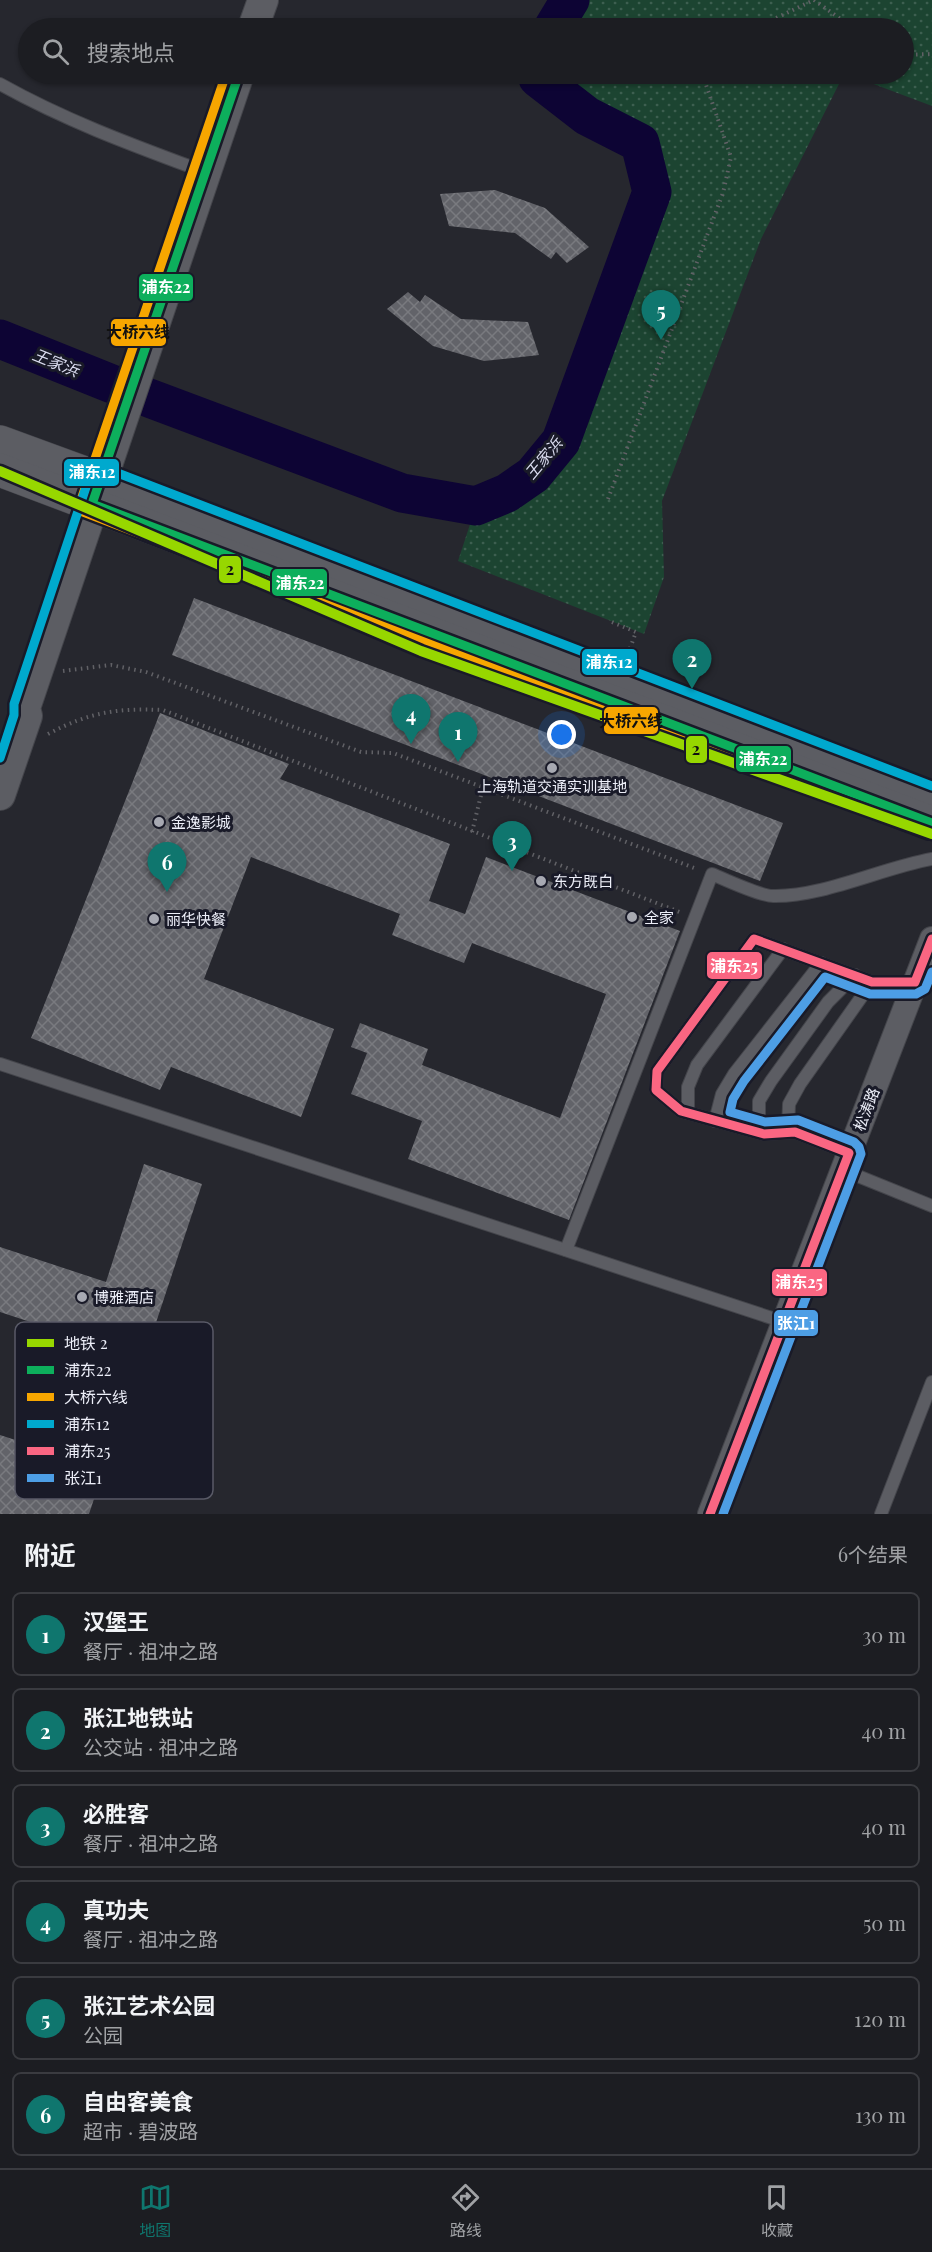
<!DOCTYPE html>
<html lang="zh">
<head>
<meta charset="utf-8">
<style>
	body { margin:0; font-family:"Playfair Display","Noto Sans SC",serif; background:#292a2f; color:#f1f3f6 }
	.you { position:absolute; left:562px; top:735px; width:21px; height:21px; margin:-15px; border:4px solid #fff; border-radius:50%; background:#1a73e8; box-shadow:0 0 0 9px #1a73e833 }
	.badge { display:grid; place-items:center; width:39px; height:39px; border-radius:50%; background:#0f766e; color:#fff; font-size:20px; font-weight:700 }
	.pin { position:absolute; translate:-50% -50px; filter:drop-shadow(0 2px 3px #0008) }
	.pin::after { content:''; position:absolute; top:32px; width:21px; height:18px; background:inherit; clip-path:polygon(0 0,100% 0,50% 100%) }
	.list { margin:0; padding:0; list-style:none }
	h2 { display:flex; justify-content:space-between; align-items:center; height:78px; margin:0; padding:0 24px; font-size:26px }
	h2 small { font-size:20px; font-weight:400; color:#a0a2a5 }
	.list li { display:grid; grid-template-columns:39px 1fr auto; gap:18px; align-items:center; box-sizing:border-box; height:84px; margin:0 12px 12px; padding:0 12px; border:2px solid #3a3b40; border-radius:9px }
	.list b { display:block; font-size:22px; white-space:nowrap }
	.list p { margin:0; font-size:20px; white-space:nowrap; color:#a0a2a5 }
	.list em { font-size:20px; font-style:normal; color:#a0a2a5 }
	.icon { flex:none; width:33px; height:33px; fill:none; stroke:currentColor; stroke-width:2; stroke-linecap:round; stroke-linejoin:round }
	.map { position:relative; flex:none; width:932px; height:1514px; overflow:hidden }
	.search { position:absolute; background:#1c1d22; box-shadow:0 2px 4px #0004; left:18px; right:18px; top:18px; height:66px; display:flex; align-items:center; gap:15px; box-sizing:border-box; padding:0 21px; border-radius:33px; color:#a0a2a5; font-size:22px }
	.sheet { height:654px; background:#1c1d22 }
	nav { display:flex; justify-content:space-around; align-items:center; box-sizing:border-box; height:84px; border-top:2px solid #3a3b40; background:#1c1d22; font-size:16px; color:#a0a2a5 }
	nav a { display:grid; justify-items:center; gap:3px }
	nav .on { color:#0f766e }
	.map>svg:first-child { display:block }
</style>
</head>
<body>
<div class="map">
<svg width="932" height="1514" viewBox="0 0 932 1514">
	<defs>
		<pattern id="green-dots" width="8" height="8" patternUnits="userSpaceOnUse" patternTransform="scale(1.5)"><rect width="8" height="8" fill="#1c4431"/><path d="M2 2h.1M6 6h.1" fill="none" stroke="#3d5f50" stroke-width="1.8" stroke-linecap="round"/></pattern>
		<pattern id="building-cross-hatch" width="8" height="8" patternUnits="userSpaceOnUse" patternTransform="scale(1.5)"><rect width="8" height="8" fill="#626369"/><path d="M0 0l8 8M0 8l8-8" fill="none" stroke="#797a7f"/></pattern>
	</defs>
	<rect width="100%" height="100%" fill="#26272e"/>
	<g fill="url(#green-dots)">
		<path d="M570 0H932V106L847 74H904V28H553Z"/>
		<path d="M538 74H844L761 239 662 501 664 577 644 634 458 561 476 506 507 493 533 475 561 441 652 193 640 143 587 116 538 78Z"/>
	</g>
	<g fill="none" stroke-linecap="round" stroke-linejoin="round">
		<g stroke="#0d0434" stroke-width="39">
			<path d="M553 28 570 0"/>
			<path d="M0 339 112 384"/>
			<path d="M149 398 402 493 476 506 507 493 533 475 561 441 652 192 640 143 587 116 538 78V74"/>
		</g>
	</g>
	<g fill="url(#building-cross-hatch)">
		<path d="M495 190 545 208 589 247 567 263 556 252 551 259 515 233 449 226 440 194Z"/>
		<path d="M408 292 420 302 425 295 461 319 528 322 539 355 484 361 433 346 387 309Z"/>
		<path d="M194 598 783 823 760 881 172 655Z"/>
		<path d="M160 713 289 764 280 779 450 844 429 901 465 914 486 857 680 931 569 1220 408 1159 422 1121 351 1094 367 1053 351 1047 360 1023 428 1049 422 1065 560 1118 606 994 472 943 464 963 392 935 400 914 251 857 204 979 334 1029 301 1117 171 1067 160 1090 31 1038Z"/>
		<path d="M144 1164 202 1184 121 1428 65 1410 88 1341 0 1312V1247L106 1282Z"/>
		<path d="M0 1435 104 1469 89 1514H0Z"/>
	</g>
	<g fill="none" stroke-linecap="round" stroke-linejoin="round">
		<defs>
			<g id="service">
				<path d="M0 84C66 121 135 146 205 172"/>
				<path d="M0 1064 784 1322"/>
				<path d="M688 1113V1087L697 1065 783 949"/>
				<path d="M715 1121 722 1094 734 1074 821 963"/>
				<path d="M759 1132V1101L771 1081 828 1002 855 975"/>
				<path d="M788 1132 789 1104 800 1084 872 982"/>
				<path d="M849 1153 795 1132 764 1134 681 1111 656 1090 657 1071 754 939 872 982H915"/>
				<path d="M843 1170 932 1206"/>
				<path d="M566 1250 712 874C726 880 760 896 773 896 823 897 882 868 932 859"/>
				<path d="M881 1514 932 1382"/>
			</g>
			<path id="minor" d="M710 1514 932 939"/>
			<g id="tertiary">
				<path d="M253 28 263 0"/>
				<path d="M0 795 27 716 25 708 239 74"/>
			</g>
			<g id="secondary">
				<path d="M0 442 101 479 932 799"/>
				<path d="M0 470 932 823"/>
			</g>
		</defs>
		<use href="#service" stroke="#44454b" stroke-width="14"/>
		<use href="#minor" stroke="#44454b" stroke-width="26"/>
		<use href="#tertiary" stroke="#44454b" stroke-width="32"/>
		<use href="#secondary" stroke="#44454b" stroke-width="34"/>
		<g stroke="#616166" stroke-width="4" stroke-dasharray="1.5 4.5" stroke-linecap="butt">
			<path d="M814 0 853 28"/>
			<path d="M748 28 774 19 814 0"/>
			<path d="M904 55 932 54"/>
			<path d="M608 499 723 193 731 157 704 79 706 74"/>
			<path d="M612 622 636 632 628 654"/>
			<path d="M63 671 111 665 146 672 361 752 393 753 697 869"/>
			<path d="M48 734C90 712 117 708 163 710L682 913"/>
			<path d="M472 832 483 787"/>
		</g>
		<use href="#service" stroke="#5c5d63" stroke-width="12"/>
		<use href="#minor" stroke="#5c5d63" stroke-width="24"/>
		<use href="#tertiary" stroke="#5c5d63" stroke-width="30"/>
		<use href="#secondary" stroke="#5c5d63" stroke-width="33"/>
		<defs>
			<path id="bus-1" d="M239 74 92 504 932 823"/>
			<path id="bus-2" d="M226 74 81 500 80 506 83 512 928 834"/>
			<path id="bus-3" d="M0 758 14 715V704L90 475 94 469 102 467 932 786"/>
			<path id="bus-4" d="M710 1514 849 1153 795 1132 764 1134 681 1111 656 1090 657 1071 754 939 872 982H915L932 939"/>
			<path id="bus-5" d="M723 1514 861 1154 859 1147 854 1142 798 1120 765 1122 730 1112 733 1099 744 1081 825 977 870 994H916L925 989 932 972"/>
		</defs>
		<use href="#bus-1" stroke="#191a28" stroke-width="14"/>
		<use href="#bus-2" stroke="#191a28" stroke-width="14"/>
		<use href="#bus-3" stroke="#191a28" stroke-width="14"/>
		<use href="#bus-4" stroke="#191a28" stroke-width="14"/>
		<use href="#bus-5" stroke="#191a28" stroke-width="14"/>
		<use href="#bus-1" stroke="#0daf5c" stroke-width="9"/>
		<use href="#bus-2" stroke="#f7a600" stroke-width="9"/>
		<use href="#bus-3" stroke="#00a9ce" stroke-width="9"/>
		<use href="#bus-4" stroke="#fa6682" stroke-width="9"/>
		<use href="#bus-5" stroke="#4d9ee5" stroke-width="9"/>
		<defs>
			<path id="metro-1" d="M0 471 421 651 932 834"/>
		</defs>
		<use href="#metro-1" stroke="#191a28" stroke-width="15"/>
		<use href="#metro-1" stroke="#97d700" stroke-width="10"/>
	</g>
	<g fill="#a7a9b2" stroke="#191a28" stroke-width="2">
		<circle cx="552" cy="768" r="6"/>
		<circle cx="159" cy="822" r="6"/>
		<circle cx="541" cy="881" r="6"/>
		<circle cx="632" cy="917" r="6"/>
		<circle cx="154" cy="919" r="6"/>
		<circle cx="82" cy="1297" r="6"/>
	</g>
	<g text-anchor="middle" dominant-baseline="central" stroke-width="6" stroke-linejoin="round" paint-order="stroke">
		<g font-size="15" fill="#edeff9" stroke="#191a28" text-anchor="start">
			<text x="552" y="786" text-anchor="middle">上海轨道交通实训基地</text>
			<text x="171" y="822">金逸影城</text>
			<text x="553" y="881">东方既白</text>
			<text x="644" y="917">全家</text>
			<text x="166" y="919">丽华快餐</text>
			<text x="94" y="1297">博雅酒店</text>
		</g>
		<g font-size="15" fill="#edeff9" stroke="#191a28">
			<text transform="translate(866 1109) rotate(-69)">松涛路</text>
		</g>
		<g font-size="16" font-style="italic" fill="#dadcef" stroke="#191a28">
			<text transform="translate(56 362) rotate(22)">王家浜</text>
			<text transform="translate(543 458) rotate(-50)">王家浜</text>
		</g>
	</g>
	<rect x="15" y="1322" width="198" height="177" rx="9" fill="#191a28" stroke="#595a67" stroke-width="1.5"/>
	<rect x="27" y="1339" width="27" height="8" fill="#97d700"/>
	<rect x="27" y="1366" width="27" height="8" fill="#0daf5c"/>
	<rect x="27" y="1393" width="27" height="8" fill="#f7a600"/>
	<rect x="27" y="1420" width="27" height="8" fill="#00a9ce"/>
	<rect x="27" y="1447" width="27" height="8" fill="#fa6682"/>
	<rect x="27" y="1474" width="27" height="8" fill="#4d9ee5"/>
	<g font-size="16" fill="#edeff9">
		<text x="64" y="1349">地铁 2</text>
		<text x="64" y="1376">浦东22</text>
		<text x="64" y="1403">大桥六线</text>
		<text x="64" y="1430">浦东12</text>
		<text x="64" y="1457">浦东25</text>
		<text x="64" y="1484">张江1</text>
	</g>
	<g stroke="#191a28" stroke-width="2">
		<rect x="138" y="273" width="56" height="29" rx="6" fill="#0daf5c"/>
		<rect x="110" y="318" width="57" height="29" rx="6" fill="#f7a600"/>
		<rect x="63" y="458" width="57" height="29" rx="6" fill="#00a9ce"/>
		<rect x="218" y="555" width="24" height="29" rx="6" fill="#97d700"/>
		<rect x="271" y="568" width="57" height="29" rx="6" fill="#0daf5c"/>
		<rect x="581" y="648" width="57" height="28" rx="6" fill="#00a9ce"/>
		<rect x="603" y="706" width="56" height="29" rx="6" fill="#f7a600"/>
		<rect x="685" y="735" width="23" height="29" rx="6" fill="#97d700"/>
		<rect x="735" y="745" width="57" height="28" rx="6" fill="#0daf5c"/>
		<rect x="706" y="951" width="57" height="29" rx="6" fill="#fa6682"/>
		<rect x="771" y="1268" width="57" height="29" rx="6" fill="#fa6682"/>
		<rect x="773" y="1309" width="46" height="28" rx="6" fill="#4d9ee5"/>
	</g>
	<g font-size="16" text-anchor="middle" font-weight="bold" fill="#fff">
		<text x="166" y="293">浦东22</text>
		<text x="92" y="478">浦东12</text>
		<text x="300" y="589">浦东22</text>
		<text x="609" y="668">浦东12</text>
		<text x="763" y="765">浦东22</text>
		<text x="734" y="972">浦东25</text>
		<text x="799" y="1288">浦东25</text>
		<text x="796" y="1329">张江1</text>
	</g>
	<g font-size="16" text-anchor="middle" font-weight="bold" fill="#111">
		<text x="138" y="338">大桥六线</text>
		<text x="230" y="575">2</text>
		<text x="631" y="727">大桥六线</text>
		<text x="696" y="755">2</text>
	</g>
</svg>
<div class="you"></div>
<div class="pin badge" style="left:458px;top:762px">1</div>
<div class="pin badge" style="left:692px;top:689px">2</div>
<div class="pin badge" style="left:512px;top:871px">3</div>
<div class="pin badge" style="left:411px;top:744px">4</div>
<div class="pin badge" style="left:661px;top:340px">5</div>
<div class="pin badge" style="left:167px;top:892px">6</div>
<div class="search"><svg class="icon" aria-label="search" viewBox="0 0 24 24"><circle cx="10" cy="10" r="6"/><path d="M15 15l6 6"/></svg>搜索地点</div>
</div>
<section class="sheet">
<h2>附近<small>6个结果</small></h2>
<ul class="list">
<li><span class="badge">1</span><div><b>汉堡王</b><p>餐厅 · 祖冲之路</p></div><em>30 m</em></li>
<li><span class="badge">2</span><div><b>张江地铁站</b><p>公交站 · 祖冲之路</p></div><em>40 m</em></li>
<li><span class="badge">3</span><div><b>必胜客</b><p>餐厅 · 祖冲之路</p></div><em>40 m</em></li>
<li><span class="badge">4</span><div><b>真功夫</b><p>餐厅 · 祖冲之路</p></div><em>50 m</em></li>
<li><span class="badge">5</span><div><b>张江艺术公园</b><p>公园</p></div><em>120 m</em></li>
<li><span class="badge">6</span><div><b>自由客美食</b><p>超市 · 碧波路</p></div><em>130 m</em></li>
</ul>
</section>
<nav>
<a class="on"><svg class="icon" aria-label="map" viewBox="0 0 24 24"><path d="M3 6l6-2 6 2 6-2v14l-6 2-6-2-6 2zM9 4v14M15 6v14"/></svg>地图</a>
<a><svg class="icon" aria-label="directions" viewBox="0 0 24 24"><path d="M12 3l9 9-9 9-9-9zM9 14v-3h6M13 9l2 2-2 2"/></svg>路线</a>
<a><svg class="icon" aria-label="saved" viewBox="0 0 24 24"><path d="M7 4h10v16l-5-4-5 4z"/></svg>收藏</a>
</nav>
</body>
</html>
